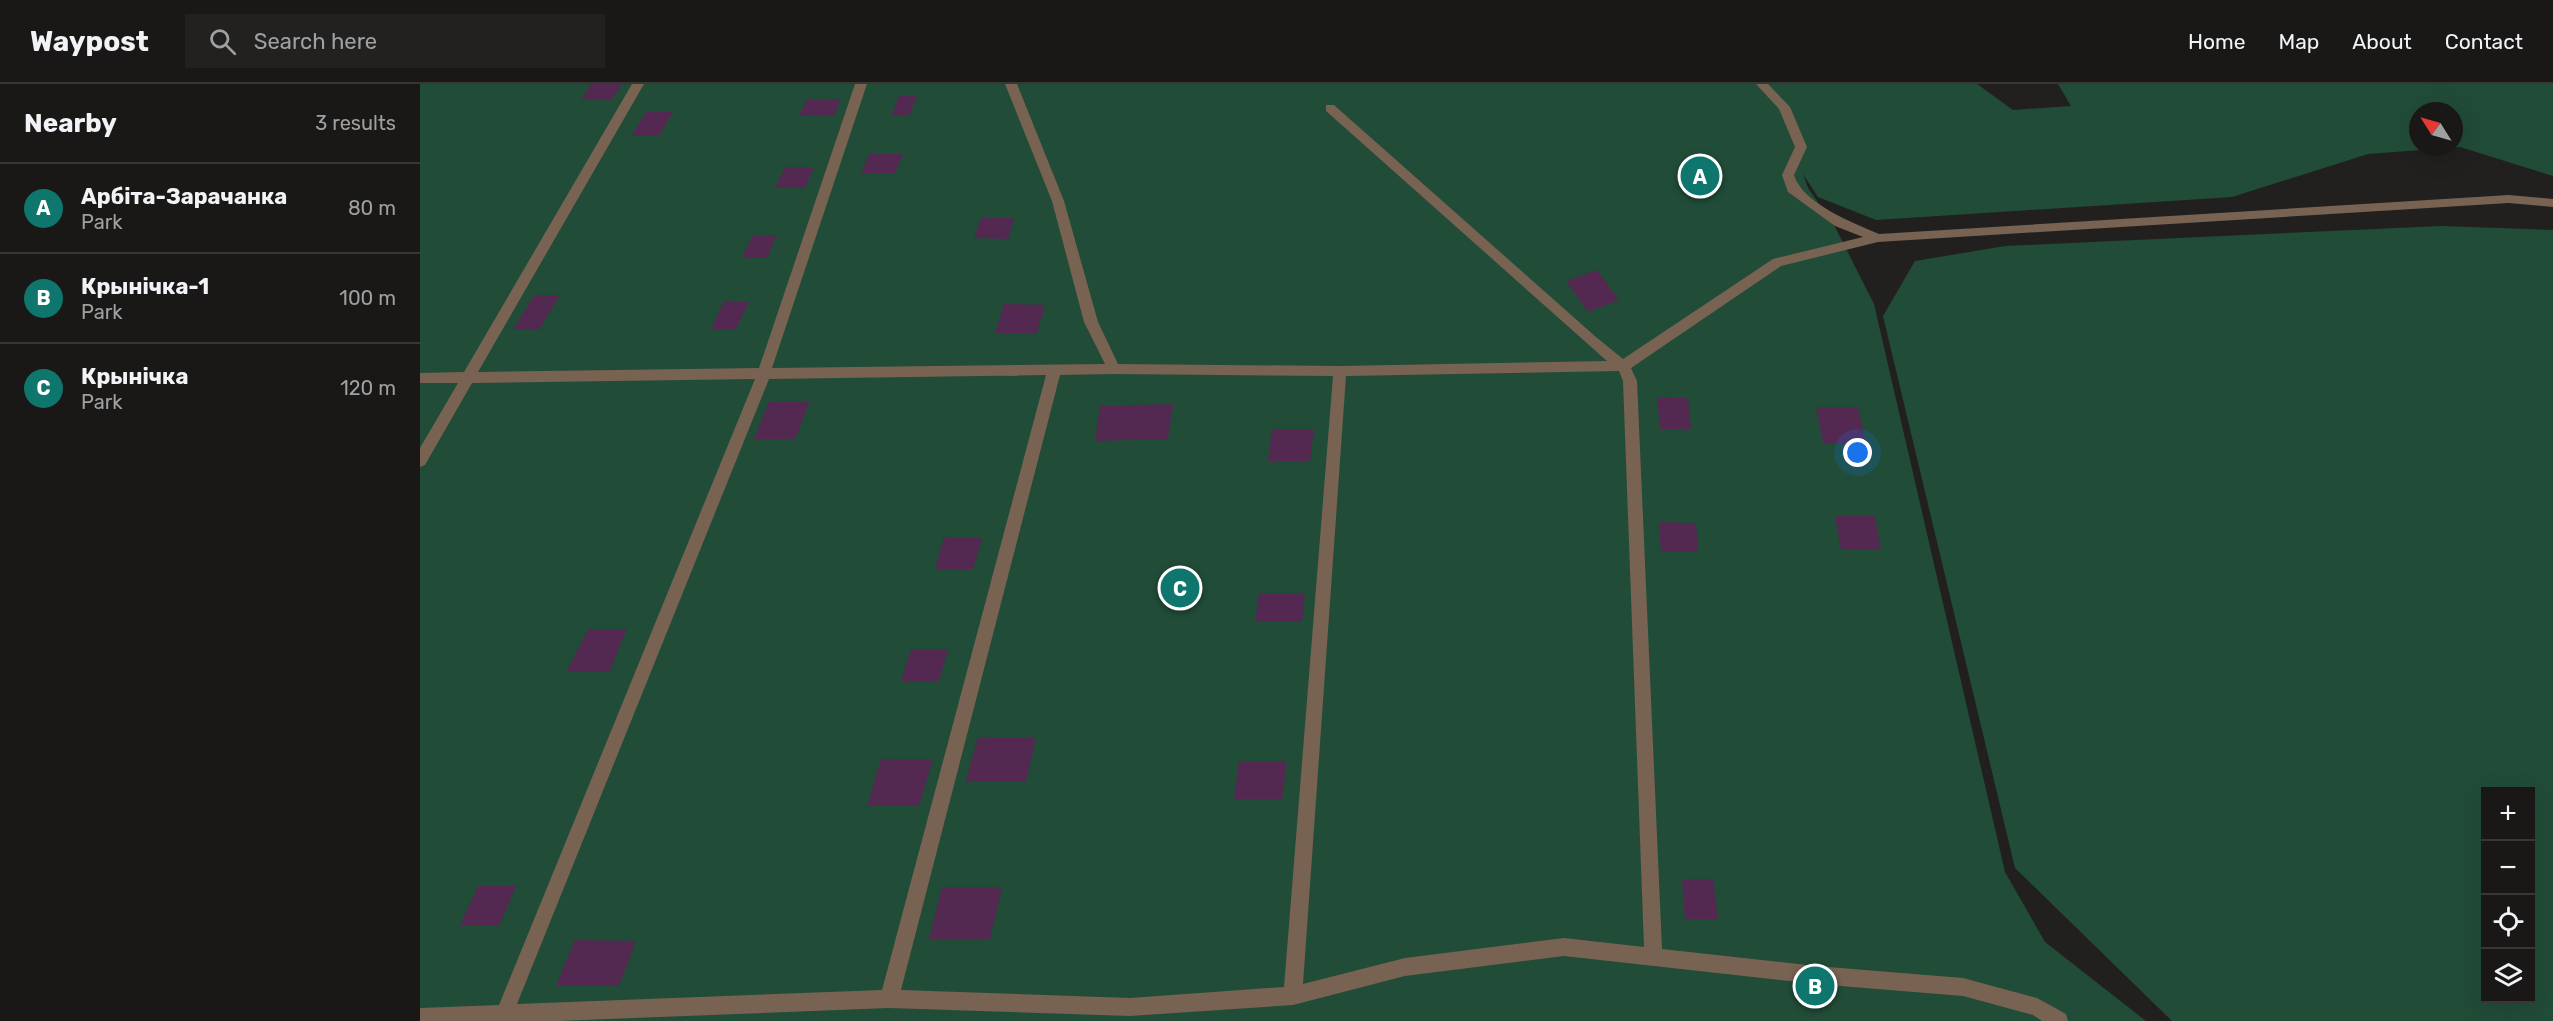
<!DOCTYPE html>
<html lang="en">
<head>
<meta charset="utf-8">
<style>
	body { margin:0; font-family:Rubik,sans-serif; background:#23211f; color:#f1f3f6 }
	.controls { position:absolute; right:18px; bottom:18px; display:grid; overflow:hidden; border-radius:0px; box-shadow:0 6px 24px #0002 }
	.controls button { width:54px; height:54px; display:grid; place-items:center; padding:0; border:0; border-bottom:2px solid #383735; background:#1a1816; color:#f1f3f6; font:30px sans-serif }
	.compass { position:absolute; left:1989px; top:18px; width:54px; height:54px; border-radius:50%; background:#1a1816; box-shadow:0 6px 24px #0002; rotate:307deg }
	.you { position:absolute; left:1438px; top:369px; width:21px; height:21px; margin:-15px; border:4px solid #fff; border-radius:50%; background:#1a73e8; box-shadow:0 0 0 9px #1a73e833 }
	.badge { display:grid; place-items:center; width:39px; height:39px; border-radius:50%; background:#0f766e; color:#fff; font-size:20px; font-weight:700 }
	.pin { position:absolute; translate:-50% -50%; border:3px solid #fff; box-shadow:0 2px 6px #0006 }
	.list { margin:0; padding:0; list-style:none }
	h2 { display:flex; justify-content:space-between; align-items:center; height:78px; margin:0; padding:0 24px; font-size:26px }
	h2 small { font-size:20px; font-weight:400; color:#9fa0a1 }
	.list li { display:grid; grid-template-columns:39px 1fr auto; gap:18px; align-items:center; box-sizing:border-box; height:90px; padding:0 24px; border-top:2px solid #383735 }
	.list b { display:block; font-size:22px; white-space:nowrap }
	.list p { margin:0; font-size:20px; white-space:nowrap; color:#9fa0a1 }
	.list em { font-size:20px; font-style:normal; color:#9fa0a1 }
	.icon { flex:none; width:33px; height:33px; fill:none; stroke:currentColor; stroke-width:2; stroke-linecap:round; stroke-linejoin:round }
	.map { position:relative; flex:none; width:2133px; height:937px; overflow:hidden }
	header { display:flex; align-items:center; gap:36px; box-sizing:border-box; height:84px; padding:0 30px; background:#1a1816; border-bottom:2px solid #383735 }
	header strong { font-size:28px }
	nav { display:flex; gap:33px; margin-inline-start:auto; font-size:21px }
	.search { width:420px; height:54px; background:#23211f; display:flex; align-items:center; gap:15px; box-sizing:border-box; padding:0 21px; border-radius:0px; color:#9fa0a1; font-size:22px }
	main { display:flex }
	aside { flex:1; background:#1a1816 }
	.map>svg:first-child { display:block }
</style>
</head>
<body>
<header>
<strong>Waypost</strong>
<div class="search"><svg class="icon" aria-label="search" viewBox="0 0 24 24"><circle cx="10" cy="10" r="6"/><path d="M15 15l6 6"/></svg>Search here</div>
<nav><a>Home</a><a>Map</a><a>About</a><a>Contact</a></nav>
</header>
<main>
<aside>
<h2>Nearby<small>3 results</small></h2>
<ul class="list">
<li><span class="badge">A</span><div><b>Арбіта-Зарачанка</b><p>Park</p></div><em>80 m</em></li>
<li><span class="badge">B</span><div><b>Крынічка-1</b><p>Park</p></div><em>100 m</em></li>
<li><span class="badge">C</span><div><b>Крынічка</b><p>Park</p></div><em>120 m</em></li>
</ul>
</aside>
<div class="map">
<svg width="2133" height="937" viewBox="0 0 2133 937">
	<rect width="100%" height="100%" fill="#22201e"/>
	<g fill="#214c38" fill-rule="evenodd">
		<path d="M0 0H1557L1593 26 1651 22 1638 0H2133V92L2040 63 1948 70 1812 113 1456 136 1398 113 1383 90 1388 104 1415 143 1454 220 1585 788 1625 858 1726 937H0ZM1998 27H2034V63H1998Z"/>
		<path d="M2021 142 2133 146V937H1752L1595 784 1463 232 1495 177 1585 162ZM2066 708H2110V914H2066Z"/>
	</g>
	<g fill="#532951">
		<path d="M171 0H202L192 16H161Z"/>
		<path d="M479 12H497L489 32H471Z"/>
		<path d="M387 15H421L414 32H379Z"/>
		<path d="M226 28H253L239 52H211Z"/>
		<path d="M449 70H483L475 89H441Z"/>
		<path d="M365 83H394L385 104H355Z"/>
		<path d="M561 134H594L588 155 554 154Z"/>
		<path d="M333 151H357L347 174H322Z"/>
		<path d="M1177 186 1199 216 1168 228 1146 197Z"/>
		<path d="M114 211H140L119 246H93Z"/>
		<path d="M304 217 329 218 316 245H291Z"/>
		<path d="M584 220 625 221 617 249H575Z"/>
		<path d="M1237 313 1268 314 1271 345H1240Z"/>
		<path d="M349 317H390L375 355H334Z"/>
		<path d="M753 320 748 355 675 357 680 322Z"/>
		<path d="M1396 323H1438L1446 360H1403Z"/>
		<path d="M852 345H894L890 377H848Z"/>
		<path d="M1415 432H1455L1461 466H1421Z"/>
		<path d="M1239 438 1276 439 1278 468H1241Z"/>
		<path d="M524 453 562 454 553 485H515Z"/>
		<path d="M839 509H885L882 538H835Z"/>
		<path d="M168 545H207L189 588 147 587Z"/>
		<path d="M491 565H528L519 597H481Z"/>
		<path d="M558 653 616 654 606 698 546 697Z"/>
		<path d="M461 675H513L499 722H447Z"/>
		<path d="M819 677H867L862 715H814Z"/>
		<path d="M1262 795H1293L1298 835H1265Z"/>
		<path d="M58 802H96L79 842 40 841Z"/>
		<path d="M522 803H582L570 855H509Z"/>
		<path d="M155 856 216 857 199 902 136 901Z"/>
	</g>
	<g fill="none" stroke-linecap="round" stroke-linejoin="round">
		<path fill="#786251" fill-rule="evenodd" d="M212 0H224L58 288 339 284 435 0H447L352 284 685 280 664 238 632 117 585 0H597L644 117 678 238 698 280 920 282 1187 277 906 27V21H914L1176 253 1203 275 1353 175 1443 153 1415 142 1368 108 1362 91 1375 63 1359 25 1336 0H1348L1370 23 1387 63 1374 91C1382 119 1433 139 1459 150L2089 111 2133 115V123L2089 119 1458 158 1361 182 1211 284 1217 297 1242 865 1396 882 1543 894 1617 914 1646 930 1648 937H1622L1613 931 1543 912 1396 900 1144 872 985 892 873 921 710 932 469 924 138 937H0V924L79 921 335 295 52 299 5 381 0 383V364L38 299H0V289L44 288ZM1199 287 1203 297 1224 863 1144 854 985 874 883 900 926 292ZM694 290 913 292 864 903 710 914 481 906 640 291ZM626 291 462 906 97 920 349 295Z"/>
	</g>
</svg>
<div class="controls">
<button>+</button>
<button>−</button>
<button><svg class="icon" aria-label="locate" viewBox="0 0 24 24"><circle cx="12" cy="12" r="6"/><path d="M12 2v4M12 18v4M2 12h4M18 12h4"/></svg></button>
<button><svg class="icon" aria-label="layers" viewBox="0 0 24 24"><path d="M12 4l9 5-9 5-9-5zM3 14l9 5 9-5"/></svg></button>
</div>
<svg class="compass" viewBox="-18 -18 36 36"><path d="M0-13l5 13h-10z" fill="#e53935"/><path d="M0 13l5-13h-10z" fill="#9fa0a1"/></svg>
<div class="you"></div>
<div class="pin badge" style="left:1280px;top:92px">A</div>
<div class="pin badge" style="left:1395px;top:902px">B</div>
<div class="pin badge" style="left:760px;top:504px">C</div>
</div>
</main>
</body>
</html>
